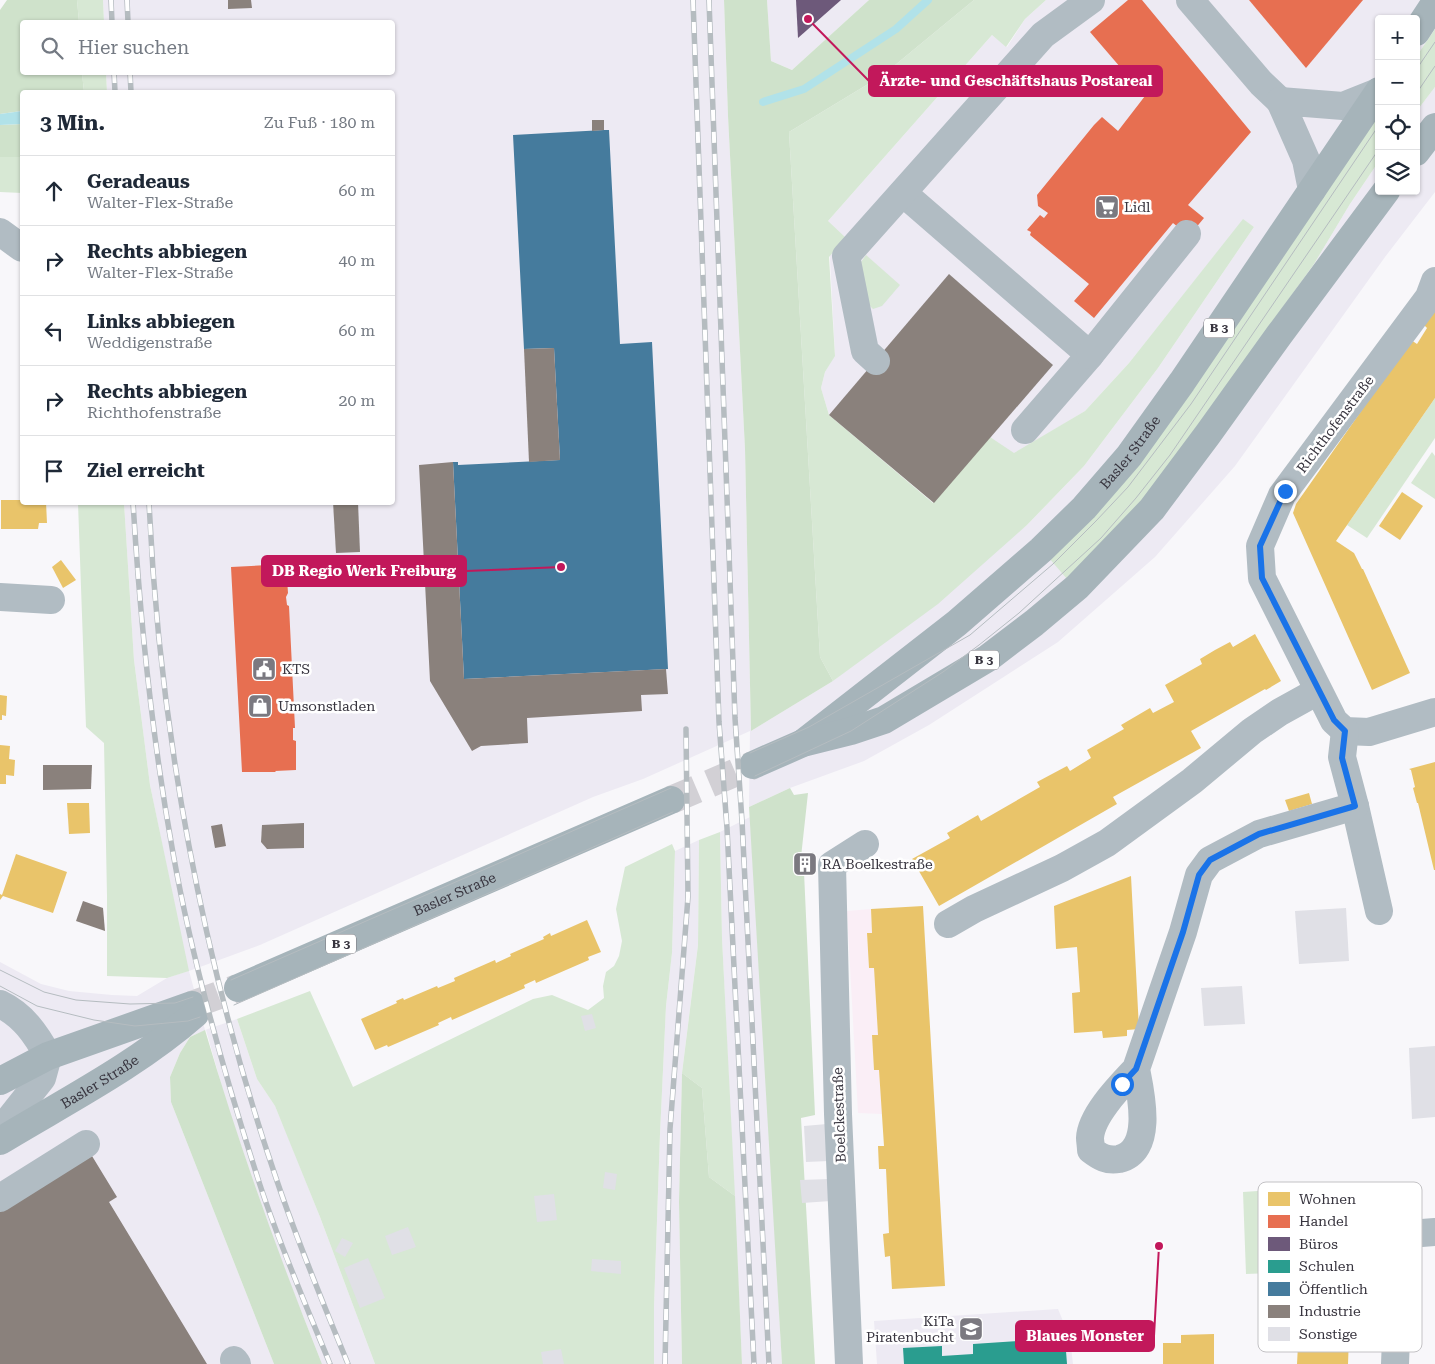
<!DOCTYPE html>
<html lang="de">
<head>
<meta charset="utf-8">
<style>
	body { margin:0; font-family:"Roboto Serif",serif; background:#f6f6f7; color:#1f2937 }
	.controls { position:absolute; right:15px; top:15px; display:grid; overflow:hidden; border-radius:5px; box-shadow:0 1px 4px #0004 }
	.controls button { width:45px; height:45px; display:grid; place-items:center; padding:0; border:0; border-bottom:1px solid #e0e1e3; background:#fff; color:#1f2937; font:25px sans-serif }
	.stop { position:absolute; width:15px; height:15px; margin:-11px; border:4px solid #1a73e8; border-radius:50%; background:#fff }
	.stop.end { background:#1a73e8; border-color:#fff; box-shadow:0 1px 5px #0008 }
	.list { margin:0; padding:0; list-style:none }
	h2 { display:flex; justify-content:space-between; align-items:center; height:65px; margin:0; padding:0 20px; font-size:21px }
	h2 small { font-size:16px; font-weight:400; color:#747a83 }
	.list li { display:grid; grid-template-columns:32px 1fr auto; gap:15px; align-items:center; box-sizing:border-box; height:70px; padding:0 20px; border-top:1px solid #e0e1e3 }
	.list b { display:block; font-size:19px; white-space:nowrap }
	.list p { margin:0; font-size:16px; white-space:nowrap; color:#747a83 }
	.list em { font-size:16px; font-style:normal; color:#747a83 }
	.icon { flex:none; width:28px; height:28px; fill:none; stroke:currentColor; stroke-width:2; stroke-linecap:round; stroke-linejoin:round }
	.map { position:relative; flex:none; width:1435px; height:1364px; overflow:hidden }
	.search { position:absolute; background:#fff; box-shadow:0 1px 4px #0004; left:20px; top:20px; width:375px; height:55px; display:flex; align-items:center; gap:12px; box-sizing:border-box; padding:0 18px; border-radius:5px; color:#747a83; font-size:19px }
	.panel { position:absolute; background:#fff; box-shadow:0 1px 4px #0004; left:20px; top:90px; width:375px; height:415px; border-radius:5px }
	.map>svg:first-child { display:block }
</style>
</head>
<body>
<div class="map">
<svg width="1435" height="1364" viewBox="0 0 1435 1364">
	<rect width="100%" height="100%" fill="#f8f7fa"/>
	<g fill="#edeaf3">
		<path d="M103 0H724L728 116 745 449 751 731 833 681 1027 525 1084 466 1158 368 1254 227 1243 220 1129 363 1085 411 934 503 829 415 821 388 825 372 835 355 828 221 992 35 1007 47 1025 19 1046 0H1435V29L1416 57V19H1379V112L1164 473 1314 264 1350 204 1379 161V191H1416V112L1435 87V192L1385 257 1235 466 1155 557 1058 642 929 725 864 761 790 788 749 807 750 731 643 779 593 797 260 945 189 971 205 1030 237 1019 257 1079 275 1106 288 1137 320 1217 375 1364H322L282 1263 256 1189 227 1105 206 1030 190 1037 180 1053 170 1077 171 1102 274 1364H0V962L41 984 69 991 112 995 137 996 167 978 188 971 150 785 134 660 124 503 392 502V92H107L106 73 392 72V22H104Z"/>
		<path d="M767 0H869L792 70 771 61Z"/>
		<path d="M750 817 771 1164 782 1364H742L722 938 720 832Z"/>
		<path d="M699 840 698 945 682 1073 679 1202 682 1364H654V1307L660 1134 666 1006 672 953 675 851Z"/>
		<path d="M1058 1309 1070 1338 1073 1364H877L874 1321Z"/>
	</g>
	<path fill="#faeef6" d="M871 909 872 933H867L869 968H874L878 1035H872L874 1070H879L882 1114 858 1113 847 911Z"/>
	<g fill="#d7e8d4">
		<path d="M77 0H103L104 22H79Z"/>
		<path d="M974 0H1046L1025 19 1006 47 992 35 828 221 846 238 829 257 835 356 825 372 821 388 829 415 933 503 990 437 1014 453 1085 411 1129 363 1243 219 1254 227 1158 368 1084 466 1027 525 938 604 833 681 820 657 789 132 883 75Z"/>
		<path d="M1435 29V87L1416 112V57Z"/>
		<path d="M82 73H106L107 92H84Z"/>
		<path d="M1379 112V161L1350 204 1314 264 1164 473 1131 513 1067 579 1049 558Z"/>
		<path d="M0 157H22V193L0 192Z"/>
		<path d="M866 255 900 285 882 306 873 309 868 304 861 262Z"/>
		<path d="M1435 398V438L1367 538 1347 525Z"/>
		<path d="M1432 452 1435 456V499L1411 483Z"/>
		<path d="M78 503H124L134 660 150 785 189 971 167 978 107 976V896L104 743 86 727Z"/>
		<path d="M720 832 722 938 735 1196 709 1177 702 1088 682 1073 698 945 699 840Z"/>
		<path d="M672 844 675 851 672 953 666 1006 660 1134 654 1307V1364H375L320 1217 275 1106 257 1079 237 1019 310 991 353 1087 533 999 552 995 588 1010 604 998 603 986 606 972 614 966 619 956 622 941 616 909 625 867Z"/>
		<path d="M1362 1184 1363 1270 1246 1274 1243 1192Z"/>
	</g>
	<g fill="#cfe2cb">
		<path d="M7 0H77L79 22H22V72L82 73 84 92H22V111L0 114V10Z"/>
		<path d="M724 0H767L771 61 792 70 869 0H974L883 75 789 132 820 657 833 681 751 731 745 449 728 116Z"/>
		<path d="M22 124V157H0V125Z"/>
		<path d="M790 788 794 795 808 793 801 857 802 872H804L815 1115 801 1118 815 1364H782L749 807Z"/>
		<path d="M205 1030C238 1143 278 1254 322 1364H274L171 1102 170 1077 180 1053 190 1037Z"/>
		<path d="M682 1073 702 1088 709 1177 735 1196 742 1364H682L679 1202Z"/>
	</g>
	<path fill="#b1e2e9" d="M22 111V124L0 125V114Z"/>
	<g fill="#e9c46a">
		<path d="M1435 307V398L1336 541 1354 553 1362 569H1363L1410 673 1372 690 1293 513 1296 504 1411 340 1417 344 1427 328 1423 324Z"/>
		<path d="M1402 492 1423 506 1400 540 1379 526Z"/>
		<path d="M1 500H22V502H46L47 523H39L38 529H1Z"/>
		<path d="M61 560 76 580 63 588 52 567Z"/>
		<path d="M1255 634 1281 681 1266 690 1265 689 1191 731 1201 748 1113 797 1117 804 939 906 912 859 950 838 947 833 978 815 981 821 1040 787 1037 782 1067 766 1070 771 1091 758 1087 750 1124 729 1121 725 1150 708 1153 713 1174 702 1165 685 1202 664 1200 659 1215 650 1230 642 1233 647Z"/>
		<path d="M0 695 7 696 6 716 2 715V720H0Z"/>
		<path d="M0 745 10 746 9 759 15 760 14 776 6 775V784H0Z"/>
		<path d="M1435 762V870H1434L1418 803H1417L1413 788 1415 787 1411 770 1409 769Z"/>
		<path d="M1309 793 1312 804 1289 811 1285 800Z"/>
		<path d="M67 803H89L90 833 69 834Z"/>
		<path d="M16 854 67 872 53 913 3 896 0 900V894L2 895Z"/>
		<path d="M807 857 808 870H802V858Z"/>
		<path d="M1131 876 1139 1029 1127 1030V1036L1103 1038 1102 1031 1074 1033 1072 993 1080 992 1077 947 1056 949 1054 906Z"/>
		<path d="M923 906 945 1286 892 1289 890 1256 885 1257 883 1234 889 1233 886 1169H879L878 1146H884L879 1070H874L872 1035H878L874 968H869L867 933H872L871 909Z"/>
		<path d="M587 920 601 952 588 957 589 960 536 983 535 980 524 985 525 988 452 1020 451 1017 438 1023 439 1025 388 1047 387 1045 375 1050 361 1019 397 1003 396 1001 403 998 404 1000 437 986 438 988 455 981 454 978 495 960 496 963 511 956 510 954 544 939 543 937 550 933 551 936Z"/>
		<path d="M1214 1334V1364H1163V1343H1181V1335Z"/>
		<path d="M1317 1336 1349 1337 1348 1364H1297L1298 1345H1316Z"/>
	</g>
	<g fill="#e76f51">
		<path d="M1128 0H1142L1251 132 1188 205 1204 218 1189 236 1173 223 1094 318 1074 301 1089 284 1030 235 1031 232 1027 230 1040 215 1044 218 1048 213 1038 206 1037 195 1094 125 1102 117 1118 131 1145 96 1090 32Z"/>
		<path d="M1249 0H1363L1306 68Z"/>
		<path d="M286 564 288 593 286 597 287 605 289 606 295 728H293V740L296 741V770L275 771 276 772H242L231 567Z"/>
	</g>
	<path fill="#6d597a" d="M796 0H841L798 38Z"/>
	<path fill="#2a9d8f" d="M1065 1338 1067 1364H904L903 1348 942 1346V1356L973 1354V1344Z"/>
	<path fill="#457b9d" d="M604 130H609L620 344 652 342 668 669 464 679 453 462H458V465L560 460 554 348 524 349 513 135Z"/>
	<g fill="#8a817c">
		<path d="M228 0H251L252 8 228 9Z"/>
		<path d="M592 120H604V130L592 131Z"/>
		<path d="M949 274 1053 365 934 503 829 415Z"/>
		<path d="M554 348 560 460 529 462 524 349Z"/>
		<path d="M453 462 464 679 666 669 668 694 641 695 642 711 527 718 528 743 481 746 472 751 430 681 419 465Z"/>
		<path d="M333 502H358L360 552 336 553Z"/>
		<path d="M43 765H92L91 789 43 790Z"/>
		<path d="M304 823V848L267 849 261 842 262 825Z"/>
		<path d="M222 824 226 846 215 848 211 826Z"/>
		<path d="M83 901 103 908 105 931 76 921Z"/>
		<path d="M92 1156 117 1197 109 1202 207 1364H0V1212Z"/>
	</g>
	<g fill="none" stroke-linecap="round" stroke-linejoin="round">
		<path stroke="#b1e2e9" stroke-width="8" d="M763 102 804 89 896 29 928 0"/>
	</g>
	<g fill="#e0e0e6">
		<path d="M1346 908 1349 961 1299 964 1295 911Z"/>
		<path d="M1242 986 1245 1024 1204 1026 1201 988Z"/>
		<path d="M592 1014 596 1028 585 1031 581 1016Z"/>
		<path d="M1435 1046V1117L1412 1119 1409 1048Z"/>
		<path d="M827 1124 829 1161 806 1162 804 1126Z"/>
		<path d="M605 1172 617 1174 615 1190 603 1188Z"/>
		<path d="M830 1179 831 1201 802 1203 800 1180Z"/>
		<path d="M554 1194 557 1220 537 1222 534 1196Z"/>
		<path d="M408 1227 416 1247 392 1255 385 1236Z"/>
		<path d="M342 1238 353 1243 345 1257 335 1251Z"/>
		<path d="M368 1258 385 1298 360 1308 344 1268Z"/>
		<path d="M592 1259 621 1261V1274L591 1271Z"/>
		<path d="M561 1349 564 1364H543L541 1352Z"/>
	</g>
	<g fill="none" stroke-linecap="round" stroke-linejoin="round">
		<g stroke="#d2d0d5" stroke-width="28" stroke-dasharray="28 14" stroke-linecap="butt">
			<path d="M671 800 753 765"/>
			<path d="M192 1005 238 988"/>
		</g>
		<g stroke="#b1bcc3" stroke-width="28">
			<path d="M1190 0 1261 83 1280 101"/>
			<path d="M1312 190 1306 160 1280 101 1343 106 1378 92"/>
			<path d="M903 193 1090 355 1025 430"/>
			<path d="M0 232 22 248"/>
			<path d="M1435 281 1429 297 1282 495 1260 546 1262 578 1334 721 1345 731 1369 732 1435 712"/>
			<path d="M1090 355 1187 234"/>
			<path d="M876 361 865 351 846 256 1043 35 1091 0"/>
			<path d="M0 597 51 600"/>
			<path d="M1345 731 1342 757 1355 806 1379 911"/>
			<path d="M948 924 974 909 1062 868 1107 843 1192 781 1252 731 1280 712 1318 691"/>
			<path d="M0 1004C23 1015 36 1034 48 1056L42 1078 0 1131"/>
			<path d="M1136 1069C1141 1094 1154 1151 1119 1159 1107 1161 1100 1157 1091 1150 1091 1146 1090 1141 1090 1138 1091 1115 1121 1085 1136 1069L1183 932 1199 875 1210 860 1259 834 1355 806"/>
			<path d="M0 1198 86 1144"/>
			<path d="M234 1360 237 1364"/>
			<path d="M849 1364 838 1114 832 865 865 844"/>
			<path d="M1395 1364 1398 1289 1401 1248 1409 1234 1435 1232"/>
		</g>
		<g stroke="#a6b4ba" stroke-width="28">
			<path d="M1416 32 1435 3"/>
			<path d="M1416 152 1435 127"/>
			<path id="s1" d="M803 743 957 623 1041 550 1084 508 1129 456 1182 382 1379 91"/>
			<path d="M753 765 803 743 851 731 884 720 988 658 1034 623 1077 587 1152 509 1208 434 1279 335 1386 191"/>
			<path id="s2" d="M238 988 671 800"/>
			<path d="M0 1081 48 1056 192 1005"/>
			<path id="s3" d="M0 1141C66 1101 137 1065 195 1014"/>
		</g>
		<g stroke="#b5bcc0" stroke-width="1">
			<path d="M1416 70 1435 42"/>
			<path d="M1416 94 1435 66"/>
			<path d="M750 753 809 727 970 635 1053 564 1096 521 1128 487 1191 404 1379 125"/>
			<path d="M755 776 851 731 943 672 979 645 1019 613 1101 538 1136 498 1170 455 1379 149"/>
			<path d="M0 970 44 992 76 1000 130 1004 175 1003 193 997"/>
			<path d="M231 980 671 788"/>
			<path d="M0 986 37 1006 94 1020 135 1026 188 1021 200 1017"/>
			<path d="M234 1005 673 812"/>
		</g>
		<defs>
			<g id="rail">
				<path d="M111 0 112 22"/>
				<path d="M127 0 128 22"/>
				<path d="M693 0 719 722 727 828 754 1364"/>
				<path d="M709 0 735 718 742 821 769 1364"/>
				<path d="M114 72 115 92"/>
				<path d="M130 72 131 92"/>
				<path d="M133 502C140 620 152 737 173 853 193 965 225 1077 260 1185 280 1246 306 1305 330 1364"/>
				<path d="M149 502C159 730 203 965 277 1181 298 1243 323 1303 348 1364"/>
				<path d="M665 1364 670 1129 688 897 686 729"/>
			</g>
		</defs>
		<use href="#rail" stroke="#b5bcc0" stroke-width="5.5"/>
		<use href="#rail" stroke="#fff" stroke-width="4" stroke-dasharray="11" stroke-linecap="butt"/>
	</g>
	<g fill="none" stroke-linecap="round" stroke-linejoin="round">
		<path stroke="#1a73e8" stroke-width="6" d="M1122 1084 1136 1069 1183 932 1199 875 1210 860 1259 834 1355 806 1342 758 1345 731 1334 720 1262 578 1260 546 1285 491"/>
	</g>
	<defs>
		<symbol id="supermarket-square" viewBox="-11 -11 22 22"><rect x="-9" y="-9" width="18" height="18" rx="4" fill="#7b7980" stroke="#fff"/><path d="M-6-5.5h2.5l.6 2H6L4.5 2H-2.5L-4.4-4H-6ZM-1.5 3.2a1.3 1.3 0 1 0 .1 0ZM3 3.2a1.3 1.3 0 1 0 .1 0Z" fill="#fff"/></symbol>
		<symbol id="civic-square" viewBox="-11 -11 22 22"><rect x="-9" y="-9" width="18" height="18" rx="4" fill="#7b7980" stroke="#fff"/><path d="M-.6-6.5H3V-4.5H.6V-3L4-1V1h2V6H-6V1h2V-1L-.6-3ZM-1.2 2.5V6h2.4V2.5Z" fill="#fff"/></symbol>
		<symbol id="shop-square" viewBox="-11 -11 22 22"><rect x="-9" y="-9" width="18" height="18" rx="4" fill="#7b7980" stroke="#fff"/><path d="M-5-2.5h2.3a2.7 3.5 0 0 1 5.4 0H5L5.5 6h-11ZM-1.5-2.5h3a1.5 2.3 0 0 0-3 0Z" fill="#fff"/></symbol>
		<symbol id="building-square" viewBox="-11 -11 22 22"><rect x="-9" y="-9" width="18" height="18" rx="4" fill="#7b7980" stroke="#fff"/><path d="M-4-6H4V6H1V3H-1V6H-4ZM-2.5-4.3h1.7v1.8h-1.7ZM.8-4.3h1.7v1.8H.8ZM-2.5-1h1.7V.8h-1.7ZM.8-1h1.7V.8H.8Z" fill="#fff"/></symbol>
		<symbol id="school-square" viewBox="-11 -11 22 22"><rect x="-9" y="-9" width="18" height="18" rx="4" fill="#7b7980" stroke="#fff"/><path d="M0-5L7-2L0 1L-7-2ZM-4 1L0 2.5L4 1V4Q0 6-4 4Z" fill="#fff"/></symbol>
	</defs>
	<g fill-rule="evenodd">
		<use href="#supermarket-square" x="1093" y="193" width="28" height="28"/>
		<use href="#civic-square" x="250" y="655" width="28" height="28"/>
		<use href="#shop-square" x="246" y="692" width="28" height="28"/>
		<use href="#building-square" x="791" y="850" width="28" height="28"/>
		<use href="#school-square" x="957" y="1315" width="28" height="28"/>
	</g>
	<g text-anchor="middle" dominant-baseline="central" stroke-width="5" stroke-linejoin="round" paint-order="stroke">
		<g fill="#fff" stroke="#747279" stroke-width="1">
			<rect x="1204" y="318.5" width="30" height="19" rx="4"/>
			<rect x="969" y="650.5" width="30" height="19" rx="4"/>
			<rect x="326" y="934.5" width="30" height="19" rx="4"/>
		</g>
		<g font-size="12" font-weight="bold" fill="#38353f">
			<text x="1219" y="328">B 3</text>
			<text x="984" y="660">B 3</text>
			<text x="341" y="944">B 3</text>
		</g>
		<g font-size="14" fill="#38353f" stroke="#fff" text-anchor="start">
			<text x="1124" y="207">Lidl</text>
			<text x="282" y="669">KTS</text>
			<text x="278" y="706">Umsonstladen</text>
			<text x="822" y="864">RA Boelkestraße</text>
			<text x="954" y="1321" text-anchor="end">KiTa<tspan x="954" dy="16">Piratenbucht</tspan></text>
		</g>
		<g font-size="14" fill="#38353f" stroke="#fff">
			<text transform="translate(1335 424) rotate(-53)">Richthofenstraße</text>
			<text stroke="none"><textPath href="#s1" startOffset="439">Basler Straße</textPath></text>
			<text stroke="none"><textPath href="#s2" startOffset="236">Basler Straße</textPath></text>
			<text stroke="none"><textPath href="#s3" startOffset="116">Basler Straße</textPath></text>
			<text transform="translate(839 1115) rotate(-92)">Boelckestraße</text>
		</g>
	</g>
	<rect x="1258" y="1182" width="164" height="170" rx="8" fill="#fff" stroke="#c3c2c5" stroke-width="1"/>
	<rect x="1268" y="1192" width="22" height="14" fill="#e9c46a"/>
	<rect x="1268" y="1215" width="22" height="13" fill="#e76f51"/>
	<rect x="1268" y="1237" width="22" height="14" fill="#6d597a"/>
	<rect x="1268" y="1260" width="22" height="13" fill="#2a9d8f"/>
	<rect x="1268" y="1282" width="22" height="14" fill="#457b9d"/>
	<rect x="1268" y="1305" width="22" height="13" fill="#8a817c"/>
	<rect x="1268" y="1327" width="22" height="14" fill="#e0e0e6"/>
	<g font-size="14" fill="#38353f">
		<text x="1299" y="1204">Wohnen</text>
		<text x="1299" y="1226">Handel</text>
		<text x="1299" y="1249">Büros</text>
		<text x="1299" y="1271">Schulen</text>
		<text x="1299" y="1294">Öffentlich</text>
		<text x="1299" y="1316">Industrie</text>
		<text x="1299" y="1339">Sonstige</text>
	</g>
	<path fill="none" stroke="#c2185b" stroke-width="2" d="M808 19L869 81M561 567L466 571M1159 1246L1154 1336"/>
	<g fill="#c2185b" stroke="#fff" stroke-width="2">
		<circle cx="808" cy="19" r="5"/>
		<circle cx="561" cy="567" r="5"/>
		<circle cx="1159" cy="1246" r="5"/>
	</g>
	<g fill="#c2185b" stroke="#c2185b" stroke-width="2">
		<rect x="869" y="66" width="293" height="30" rx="5"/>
		<rect x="262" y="556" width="204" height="30" rx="5"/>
		<rect x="1016" y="1321" width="138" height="30" rx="5"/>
	</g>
	<g font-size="15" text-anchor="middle" font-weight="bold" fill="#fff">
		<text x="1016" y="86">Ärzte- und Geschäftshaus Postareal</text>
		<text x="364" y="576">DB Regio Werk Freiburg</text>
		<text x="1085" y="1341">Blaues Monster</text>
	</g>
</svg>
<div class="controls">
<button>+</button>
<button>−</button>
<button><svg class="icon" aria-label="locate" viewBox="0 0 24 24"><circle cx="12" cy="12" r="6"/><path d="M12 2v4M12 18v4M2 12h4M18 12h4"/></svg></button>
<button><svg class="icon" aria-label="layers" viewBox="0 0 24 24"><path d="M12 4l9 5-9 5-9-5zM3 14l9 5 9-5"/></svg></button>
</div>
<div class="stop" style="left:1122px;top:1084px"></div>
<div class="stop end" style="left:1285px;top:491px"></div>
<div class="search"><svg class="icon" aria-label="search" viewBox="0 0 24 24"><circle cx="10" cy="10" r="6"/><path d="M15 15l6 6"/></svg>Hier suchen</div>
<section class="panel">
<h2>3 Min.<small>Zu Fuß · 180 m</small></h2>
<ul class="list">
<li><svg class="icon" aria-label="ahead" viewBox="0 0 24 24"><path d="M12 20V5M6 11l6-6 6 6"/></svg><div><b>Geradeaus</b><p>Walter-Flex-Straße</p></div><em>60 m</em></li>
<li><svg class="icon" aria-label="right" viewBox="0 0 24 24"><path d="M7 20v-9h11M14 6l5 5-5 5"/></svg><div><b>Rechts abbiegen</b><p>Walter-Flex-Straße</p></div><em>40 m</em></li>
<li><svg class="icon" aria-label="left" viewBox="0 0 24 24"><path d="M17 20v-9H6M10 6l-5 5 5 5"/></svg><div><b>Links abbiegen</b><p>Weddigenstraße</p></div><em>60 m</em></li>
<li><svg class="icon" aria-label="right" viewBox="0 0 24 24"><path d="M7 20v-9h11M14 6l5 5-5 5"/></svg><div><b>Rechts abbiegen</b><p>Richthofenstraße</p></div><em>20 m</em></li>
<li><svg class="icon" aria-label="arrive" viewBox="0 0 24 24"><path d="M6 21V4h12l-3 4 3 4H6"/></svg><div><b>Ziel erreicht</b></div></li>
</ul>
</section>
</div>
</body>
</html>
